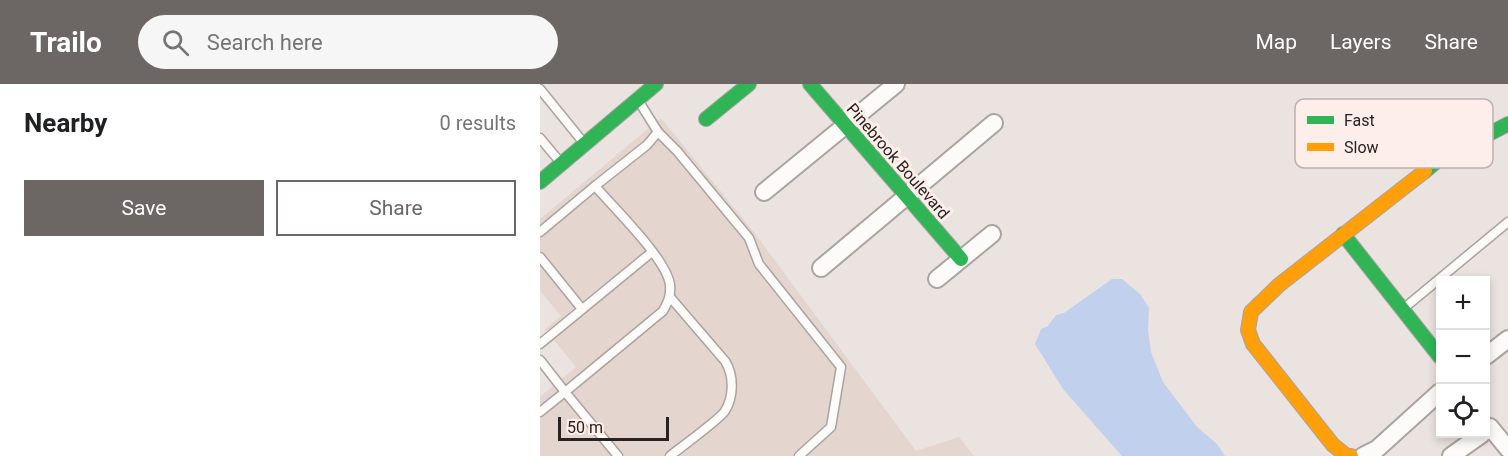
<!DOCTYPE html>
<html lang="en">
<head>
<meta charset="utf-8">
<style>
	body { margin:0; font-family:Roboto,sans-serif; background:#f6f6f6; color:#202124 }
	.controls { position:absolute; right:18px; bottom:18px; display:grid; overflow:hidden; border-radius:0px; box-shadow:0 3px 9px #0003 }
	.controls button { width:54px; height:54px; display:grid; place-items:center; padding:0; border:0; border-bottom:2px solid #e0e0e0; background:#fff; color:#202124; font:30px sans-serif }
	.scale { position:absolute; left:18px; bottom:15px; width:111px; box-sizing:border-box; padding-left:6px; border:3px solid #282321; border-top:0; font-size:16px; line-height:21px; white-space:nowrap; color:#282321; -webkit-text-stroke:4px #fdeee9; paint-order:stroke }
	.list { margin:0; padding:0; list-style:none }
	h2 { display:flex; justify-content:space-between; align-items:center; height:78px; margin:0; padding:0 24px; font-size:26px }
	h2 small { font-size:20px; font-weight:400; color:#757577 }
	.actions { display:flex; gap:12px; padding:18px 24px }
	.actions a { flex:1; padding:14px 0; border:2px solid #6c6664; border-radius:0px; text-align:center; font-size:21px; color:#6c6664 }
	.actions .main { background:#6c6664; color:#fff }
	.icon { flex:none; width:33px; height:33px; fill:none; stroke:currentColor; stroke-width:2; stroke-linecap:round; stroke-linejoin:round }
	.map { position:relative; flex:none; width:968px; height:372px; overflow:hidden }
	header { display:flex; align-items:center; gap:36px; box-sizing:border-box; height:84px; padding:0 30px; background:#6c6664; color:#fff }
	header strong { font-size:28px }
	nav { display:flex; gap:33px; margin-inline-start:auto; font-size:21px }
	.search { width:420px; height:54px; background:#f6f6f6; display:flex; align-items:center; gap:15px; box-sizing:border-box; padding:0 21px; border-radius:33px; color:#757577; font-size:22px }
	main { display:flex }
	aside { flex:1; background:#fff }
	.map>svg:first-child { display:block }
</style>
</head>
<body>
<header>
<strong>Trailo</strong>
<div class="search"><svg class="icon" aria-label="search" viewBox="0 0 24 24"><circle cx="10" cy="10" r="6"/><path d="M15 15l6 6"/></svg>Search here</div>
<nav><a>Map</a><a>Layers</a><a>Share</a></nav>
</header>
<main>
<aside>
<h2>Nearby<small>0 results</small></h2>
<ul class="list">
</ul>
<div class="actions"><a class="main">Save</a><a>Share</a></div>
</aside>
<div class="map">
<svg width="968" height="372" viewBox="0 0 968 372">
	<rect width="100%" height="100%" fill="#ebe3e0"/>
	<path fill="#e4d5cf" d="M121 34 213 147 376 367 419 353 434 372H0V313L36 283 5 245 21 232 0 207V135Z"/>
	<path fill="#c1d0ed" d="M572 195H582L600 210 609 224 608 246 611 268 623 298 657 343 677 360 685 372H582L523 305 495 260 501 245 508 242 516 231 524 229Z"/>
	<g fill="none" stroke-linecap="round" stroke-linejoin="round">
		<defs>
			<g id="lane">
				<path d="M0 5 43 58"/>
				<path d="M118 48 137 67 209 154 219 180 301 283 291 343 259 372"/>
				<path d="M0 54 21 79"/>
				<path d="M0 148 55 102"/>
				<path d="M0 173 42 225"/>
				<path d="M130 213 185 277C194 291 194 312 185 327 180 335 140 364 130 372"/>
				<path d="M863 225 968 138"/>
				<path d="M0 260 112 168"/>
				<path d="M0 276 25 308 0 328"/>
				<path d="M78 372 25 308 123 227C128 218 131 212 130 201 127 175 73 123 55 102L107 61 118 48 98 16"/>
			</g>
			<g id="street">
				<path d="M224 108 356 0"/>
				<path d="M281 184 454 39"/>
				<path d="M397 195 452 150"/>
				<path d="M946 272 968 255"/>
				<path d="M946 347 950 343 968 365"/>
				<path d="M823 372 837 365 900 308"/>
				<path d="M911 372 942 350"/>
			</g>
			<g id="fast">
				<path d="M270 0 421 175"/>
				<path d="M166 35 209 0"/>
				<path d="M885 87 897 77 968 40"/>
				<path d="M0 98 116 0"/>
				<path d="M803 150 900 273"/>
			</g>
			<path id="slow" d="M811 372H807L793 361 713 260 708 246 711 228 739 201 885 87"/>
		</defs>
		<use href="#lane" stroke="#aaa4a1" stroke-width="11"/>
		<use href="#street" stroke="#aaa4a1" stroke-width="20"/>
		<use href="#fast" stroke="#aaa4a1" stroke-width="16"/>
		<use href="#slow" stroke="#aaa4a1" stroke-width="16"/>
		<use href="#lane" stroke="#fcfbfa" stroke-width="8"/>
		<use href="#street" stroke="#fcfbfa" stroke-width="16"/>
		<use href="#fast" stroke="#30b455" stroke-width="14"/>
		<use href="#slow" stroke="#ff9f0a" stroke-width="14"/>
	</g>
	<g text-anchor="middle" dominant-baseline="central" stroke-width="6" stroke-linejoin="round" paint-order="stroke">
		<g font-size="16" fill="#282321" stroke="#fdeee9">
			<text transform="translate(358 77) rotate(49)">Pinebrook Boulevard</text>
		</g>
	</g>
	<rect x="755" y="15" width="198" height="69" rx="9" fill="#fdeee9" stroke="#bdb1ad" stroke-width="1.5"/>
	<rect x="767" y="32" width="27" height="8" fill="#30b455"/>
	<rect x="767" y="59" width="27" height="8" fill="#ff9f0a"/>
	<g font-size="16" fill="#282321">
		<text x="804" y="42">Fast</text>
		<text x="804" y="69">Slow</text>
	</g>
</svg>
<div class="controls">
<button>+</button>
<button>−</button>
<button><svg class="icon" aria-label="locate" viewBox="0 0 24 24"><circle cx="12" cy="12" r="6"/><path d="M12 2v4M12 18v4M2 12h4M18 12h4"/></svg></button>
</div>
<div class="scale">50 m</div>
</div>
</main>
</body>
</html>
